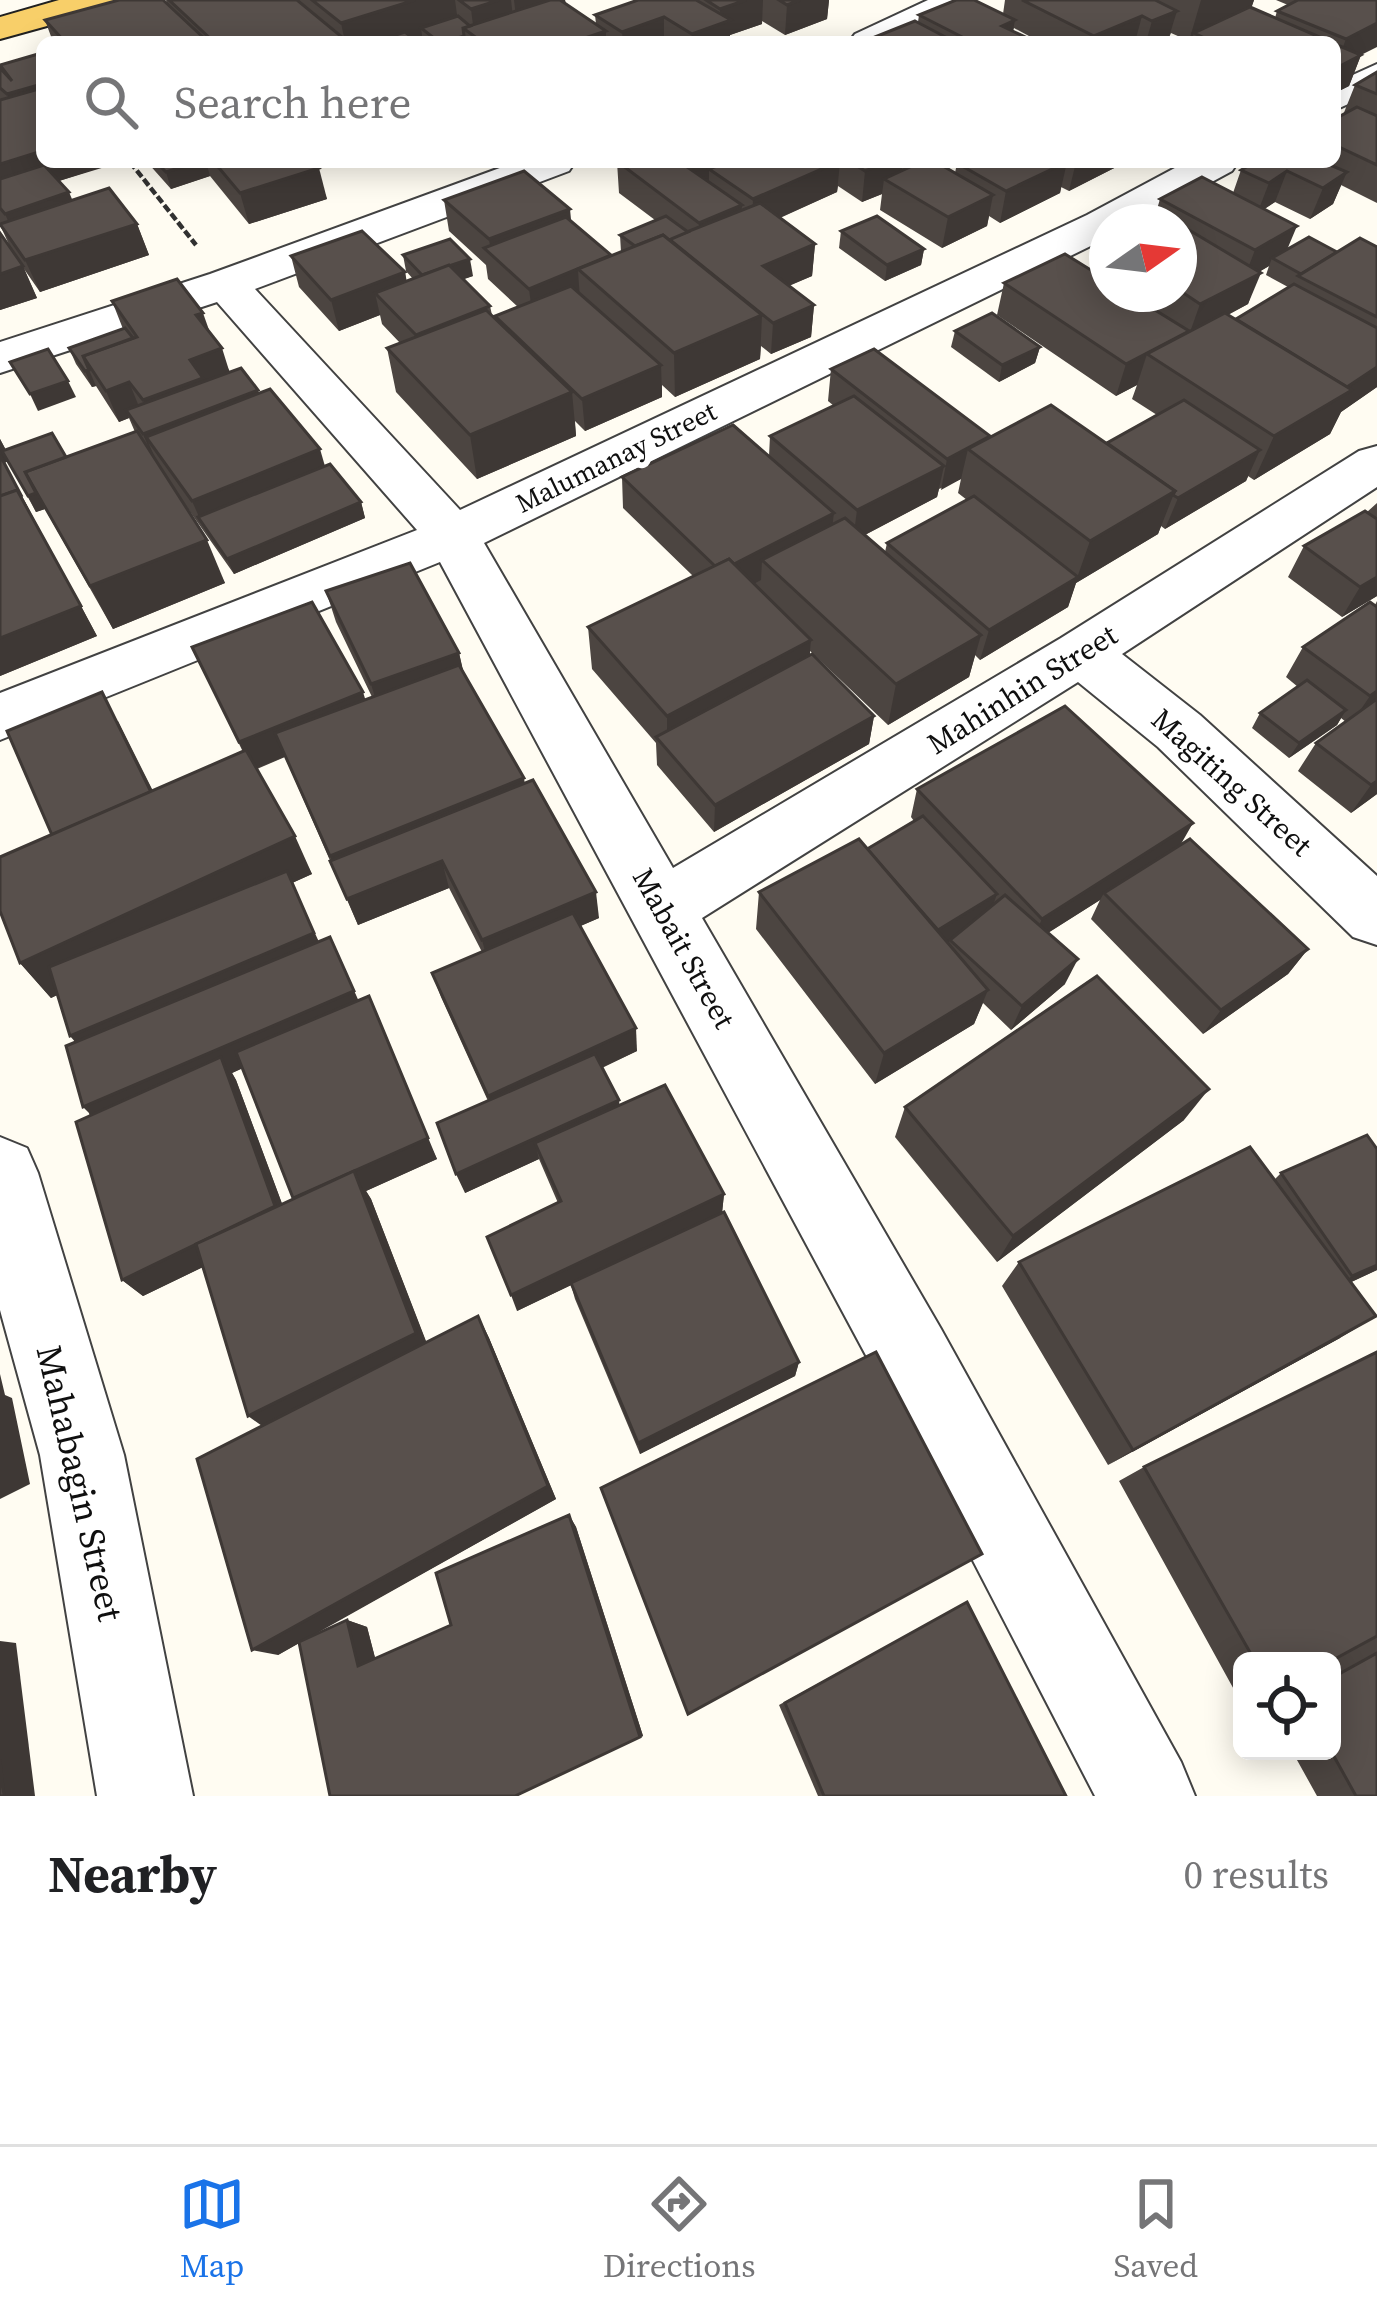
<!DOCTYPE html>
<html lang="en">
<head>
<meta charset="utf-8">
<style>
	body { margin:0; font-family:"Source Serif 4",serif; background:#f2f2f2; color:#202124 }
	.controls { position:absolute; right:36px; bottom:36px; display:grid; overflow:hidden; border-radius:18px; box-shadow:0 6px 30px #0003 }
	.controls button { width:108px; height:108px; display:grid; place-items:center; padding:0; border:0; border-bottom:3px solid #e0e0e0; background:#fff; color:#202124; font:60px sans-serif }
	.compass { position:absolute; left:1089px; top:204px; width:108px; height:108px; border-radius:50%; background:#fff; box-shadow:0 6px 30px #0003; rotate:76deg }
	.list { margin:0; padding:0; list-style:none }
	h2 { display:flex; justify-content:space-between; align-items:center; height:156px; margin:0; padding:0 48px; font-size:51px }
	h2 small { font-size:39px; font-weight:400; color:#757577 }
	.icon { flex:none; width:66px; height:66px; fill:none; stroke:currentColor; stroke-width:2; stroke-linecap:round; stroke-linejoin:round }
	.map { position:relative; flex:none; width:1377px; height:1796px; overflow:hidden }
	.search { position:absolute; background:#fff; box-shadow:0 6px 30px #0003; left:36px; right:36px; top:36px; height:132px; display:flex; align-items:center; gap:30px; box-sizing:border-box; padding:0 42px; border-radius:18px; color:#757577; font-size:45px }
	.sheet { height:348px; background:#fff }
	nav { display:flex; justify-content:space-around; align-items:center; box-sizing:border-box; height:168px; border-top:3px solid #e0e0e0; background:#fff; font-size:33px; color:#757577 }
	nav a { display:grid; justify-items:center; gap:6px }
	nav .on { color:#1a73e8 }
	.map>svg:first-child { display:block }
</style>
</head>
<body>
<div class="map">
<svg width="1377" height="1796" viewBox="0 0 1377 1796">
	<rect width="100%" height="100%" fill="#fffcf2"/>
	<g fill="none" stroke-linecap="round" stroke-linejoin="round">
		<defs>
			<g id="minor">
				<path d="M928 0H975L970 8 898 42H849L855 34Z"/>
				<path d="M1377 64V91L1335 110V83Z"/>
				<path d="M516 162H575L569 171 255 289 460 510 1087 215 1186 162H1238L1232 171 1138 222H1107V238L484 543 673 868 1061 638 1359 451 1377 446V487L1122 654 1200 715 1377 876V945L1353 937 1158 747 1078 682 702 918 941 1329 1181 1762 1195 1796H1095L883 1387 440 562 0 740V693L417 530 217 302 0 373V342L210 274Z"/>
				<path d="M0 1137 27 1148 38 1173 124 1455 193 1796H97L40 1455 0 1310Z"/>
			</g>
			<path id="major" d="M59 0H117L112 8 0 39V17Z"/>
		</defs>
		<use href="#minor" stroke="#424242" stroke-width="4"/>
		<use href="#major" stroke="#202020" stroke-width="4"/>
		<path stroke="#313131" stroke-width="4.5" stroke-dasharray="8 3" stroke-linecap="butt" d="M130 162 196 245"/>
		<use href="#minor" fill="#fff" fill-rule="evenodd"/>
		<use href="#major" fill="#f8cf69" fill-rule="evenodd"/>
	</g>
	<g fill="#4c4541" fill-rule="evenodd">
		<path d="M166 0H565L566 4 596 24 595 15 638 0H829L827 19 785 35 762 21V24L730 35V42H53L45 20 167 4Z"/>
		<path d="M1005 0H1254L1251 8 1275 18 1277 11 1288 5 1276 0H1377L1361 55 1349 86 1335 93V42H1191L1192 39 1189 41 1171 33 1168 40 1165 42H1040L1014 28 1013 31 1023 36 1021 42H870V39L918 22 919 15 1003 14Z"/>
		<path d="M38 54 42 162H117L59 181 72 200 137 224 149 255 40 292 24 269 37 298 0 310V233L12 251 0 225V68L2 71 0 65Z"/>
		<path d="M1377 72V203L1341 185 1333 204 1310 219 1275 202 1264 209 1287 250 1337 252 1377 247V387L1341 412 1330 434 1254 480 1248 476 1246 481 1165 529 1161 526 1158 534 1076 583 1068 607 980 660 975 655 969 677 888 725 810 651V656L874 716 869 744 714 832 657 765 656 743 592 669 588 627 693 576 623 508 622 477 769 456 770 436 834 406 828 401 831 369 990 436 1107 443 1157 415 1132 399 1137 385 1116 396 997 315 1004 283 1092 271 1100 242 1107 238V294H1179V222H1143L1155 216 1160 199 1233 193 1241 170 1255 162H1335V119L1343 115 1355 85ZM1269 266 1266 275 1288 287 1236 319 1228 315 1248 304 1259 272ZM961 479 958 493 967 500 887 543 885 552 865 535 937 497 939 489Z"/>
		<path d="M147 162H313L327 199 249 224 210 176 171 189Z"/>
		<path d="M617 162H937L955 173 957 163 960 162H1126L1069 191 1061 187 1060 193 1000 223 989 216 987 226 942 248 880 210 882 194 862 202 838 186 837 192 780 218 815 244 812 276 789 286 814 305 811 337 771 354 761 346 760 359 675 397 662 385V397L585 431 575 421 576 436 477 479 396 392 387 348 400 343 382 324 380 315 339 331 299 287 291 256 405 272 406 281 413 279 406 271 403 255 473 276 463 279 490 306 492 315 495 319 518 307 488 279 486 265 449 231 444 200 571 221 611 255 621 252 620 235 655 220 619 193Z"/>
		<path d="M841 231 924 249 921 265 885 281 839 248Z"/>
		<path d="M112 301 210 334 230 372 259 393 325 466 361 502 365 518 234 574 174 489 225 583 113 629 45 509 36 512 8 461 4 463 97 636 0 676V439L6 450 66 457 135 432 129 418 119 422 96 386 92 387 76 364 69 348 123 329Z"/>
		<path d="M955 331 1040 347 1035 363 999 382 951 347Z"/>
		<path d="M1377 503V596L1342 617 1288 577 1304 546 1367 512Z"/>
		<path d="M326 591 459 653 463 671 599 918 580 926 637 1051 602 1068 619 1106 724 1194 722 1213 799 1362 795 1376 640 1454 575 1299 571 1285 517 1311 558 1203 539 1159 465 1193 488 1101 441 997 432 973 482 952 449 888 358 925 285 757 257 769 312 874 292 883 319 942 330 937 358 1001 437 1159 366 1191 371 1199 426 1342 478 1316 489 1338 556 1499 303 1640 347 1620 367 1627 375 1658 451 1625 569 1515 576 1527 643 1736 516 1796 299 1643 278 1655 262 1426 203 1267 143 1296 122 1280 75 1042 57 995 51 998 20 963 52 835 118 721 153 791 243 752 192 647 365 700 372 697 336 622ZM242 1068 294 1199 282 1204 236 1080 232 1073Z"/>
		<path d="M1377 601V794L1351 813 1298 771 1316 743 1346 722 1341 718 1337 725 1289 758 1252 728 1260 713 1298 687 1286 677 1303 647 1375 605Z"/>
		<path d="M917 789 1180 845 1308 949 1288 974 1203 1034 1091 919 1100 900 1048 933 1065 984 1011 1030 983 1003 974 1024 875 1084 756 929 759 892 867 849 914 821 911 817Z"/>
		<path d="M905 1107 1184 1120 997 1262 895 1137Z"/>
		<path d="M1377 1149V1270L1351 1282 1340 1338 1108 1465 1002 1286 1019 1262 1274 1180 1281 1173Z"/>
		<path d="M1144 1467 1377 1636V1796H1317L1292 1751H1332V1661H1242V1695H1237L1119 1481Z"/>
		<path d="M967 1602 1066 1796H818L779 1705Z"/>
	</g>
	<g fill="#3e3835">
		<path d="M415 0H455L459 30 421 28 423 42H345L341 23Z"/>
		<path d="M499 0H511L514 26 474 33 471 9Z"/>
		<path d="M514 0H565L566 9 517 25Z"/>
		<path d="M746 0H763L762 24 730 35V42H692V34L720 24V9Z"/>
		<path d="M800 0H829L827 19 785 35 787 5Z"/>
		<path d="M1201 0H1254L1250 12 1194 33 1192 39 1189 41Z"/>
		<path d="M1177 11 1168 40 1146 42 1152 21Z"/>
		<path d="M1142 16 1135 42H1092L1094 36Z"/>
		<path d="M664 17V42H623L622 32Z"/>
		<path d="M1015 20 1011 41 1023 36 1021 42H999L1002 26Z"/>
		<path d="M1377 23V47L1361 55 1349 86 1335 93V79L1340 66 1336 65 1346 39Z"/>
		<path d="M606 31V42H573Z"/>
		<path d="M42 84V102L13 110 7 94Z"/>
		<path d="M42 151V162L118 163 3 198 0 192V164Z"/>
		<path d="M198 162H206L210 176 171 189 166 172Z"/>
		<path d="M701 162H742L709 169V190L691 197V166Z"/>
		<path d="M838 162H840L837 192 752 230 753 199Z"/>
		<path d="M888 162H903L900 186 884 179 882 194 862 202 865 171Z"/>
		<path d="M905 162H937L902 178Z"/>
		<path d="M1067 162 1060 193 1000 223 1006 191Z"/>
		<path d="M1076 162H1126L1069 191Z"/>
		<path d="M319 168 327 199 249 224 240 193Z"/>
		<path d="M1287 171 1275 202 1257 214 1269 183Z"/>
		<path d="M1347 172 1333 204 1310 219 1323 188Z"/>
		<path d="M69 192 82 223 19 245 5 214Z"/>
		<path d="M993 195 987 226 942 248 948 217Z"/>
		<path d="M742 205 740 237 699 254V223Z"/>
		<path d="M570 209 573 241 491 254 489 239Z"/>
		<path d="M137 224 149 255 40 292 25 260Z"/>
		<path d="M1297 226 1284 257 1272 258 1269 266 1243 281 1255 250Z"/>
		<path d="M815 244 812 276 761 297 763 266Z"/>
		<path d="M924 249 921 265 885 281 887 265Z"/>
		<path d="M470 259 473 276 425 293 422 276Z"/>
		<path d="M23 266 37 298 0 310V274Z"/>
		<path d="M578 270 580 301 533 320 529 289Z"/>
		<path d="M405 272 411 304 375 293 380 315 339 331 331 300Z"/>
		<path d="M1261 273 1248 304 1189 335 1200 304Z"/>
		<path d="M814 305 811 337 771 354 773 323Z"/>
		<path d="M203 313 214 344 196 315Z"/>
		<path d="M762 315 760 359 675 397 674 353Z"/>
		<path d="M1040 347 1035 363 999 382 1002 365Z"/>
		<path d="M222 348 232 380 258 390 268 422 146 437 158 465H156L143 434 155 430 143 400 190 360Z"/>
		<path d="M1147 354 1137 385 1116 396 1126 364Z"/>
		<path d="M661 365 662 397 585 431 582 399Z"/>
		<path d="M1377 367V387L1341 412 1330 434 1254 480 1274 436Z"/>
		<path d="M89 370 96 386 92 387 85 371Z"/>
		<path d="M68 381 76 397 38 411 30 394Z"/>
		<path d="M129 382 142 414 126 410 129 418 119 422 106 391Z"/>
		<path d="M572 392 576 436 477 479 470 435Z"/>
		<path d="M990 436 968 449 961 479 941 490 947 459Z"/>
		<path d="M0 439 11 460 4 463 31 513 0 464Z"/>
		<path d="M320 449 329 480 200 519 192 501Z"/>
		<path d="M1260 450 1246 481 1165 529 1178 498Z"/>
		<path d="M944 466 937 497 853 541 857 510Z"/>
		<path d="M1175 491 1158 534 1076 583 1068 607 980 660 989 630 1077 578 1090 541Z"/>
		<path d="M36 493 45 509 36 512 28 496Z"/>
		<path d="M361 502 365 518 234 574 227 559Z"/>
		<path d="M834 513 830 544 762 560 761 580 720 602 721 571Z"/>
		<path d="M207 540 225 583 113 629 90 586Z"/>
		<path d="M1377 577V596L1342 617 1360 587Z"/>
		<path d="M81 606 97 636 0 676V638Z"/>
		<path d="M981 635 969 677 888 725 896 684Z"/>
		<path d="M811 640 807 682 667 750V716Z"/>
		<path d="M459 653 466 683 380 714 371 684Z"/>
		<path d="M1377 691V706L1350 725 1370 696Z"/>
		<path d="M102 692 169 823 73 866Z"/>
		<path d="M363 692 372 721 252 770 239 742Z"/>
		<path d="M1346 710 1337 725 1289 758 1299 743Z"/>
		<path d="M874 716 869 744 714 832 715 805Z"/>
		<path d="M524 778 528 806 341 882 330 856Z"/>
		<path d="M1377 781V794L1351 813 1371 785Z"/>
		<path d="M1193 823 1177 851 1104 893 1100 900 1030 944 1042 919Z"/>
		<path d="M295 836 312 874 292 883 326 959 90 1059 70 1036 292 883 51 998 20 963Z"/>
		<path d="M442 861 449 888 358 925 347 899Z"/>
		<path d="M596 892 599 918 489 966 482 940Z"/>
		<path d="M997 894 988 920 950 940 948 944 930 955 938 930Z"/>
		<path d="M330 937 365 1015 232 1073 236 1080 290 1225 143 1296 122 1280 104 1128 83 1107Z"/>
		<path d="M1308 949 1288 974 1203 1034 1221 1010Z"/>
		<path d="M1078 959 1065 984 1011 1030 1022 1006Z"/>
		<path d="M988 990 974 1024 875 1084 884 1053Z"/>
		<path d="M369 996 437 1159 366 1191 371 1199 431 1354 272 1433 248 1416 308 1217Z"/>
		<path d="M636 1028 637 1051 495 1117 488 1096Z"/>
		<path d="M1209 1089 1184 1120 997 1262 1013 1236Z"/>
		<path d="M619 1100 621 1122 535 1143 539 1159 465 1193 456 1174Z"/>
		<path d="M724 1194 722 1213 517 1311 511 1295Z"/>
		<path d="M1377 1265V1270L1328 1293 1352 1276Z"/>
		<path d="M478 1316 489 1338 556 1499 278 1655 252 1650Z"/>
		<path d="M1376 1316 1340 1338 1108 1465 1133 1450Z"/>
		<path d="M799 1362 795 1376 640 1454 638 1443Z"/>
		<path d="M0 1374 5 1395 12 1398 30 1484 0 1499Z"/>
		<path d="M569 1515 576 1527 643 1736 516 1796Z"/>
		<path d="M347 1620 367 1627 378 1669 358 1666Z"/>
		<path d="M0 1641 16 1643 35 1796H4L0 1760Z"/>
	</g>
	<g fill="#58504c" stroke="#3e3835" stroke-width="3">
		<path d="M119 0H163L208 42H65L45 20Z"/>
		<path d="M169 0H297L348 42H214Z"/>
		<path d="M312 0H415L341 23Z"/>
		<path d="M459 0H499L471 9Z"/>
		<path d="M550 0H560L606 31 573 42H482L463 28Z"/>
		<path d="M638 0H696L731 20 692 34 664 17 622 32 595 15Z"/>
		<path d="M706 0H746L720 9Z"/>
		<path d="M779 0H800L787 5Z"/>
		<path d="M956 0H974L1015 20 1002 26 1023 36 1008 42H972L919 15Z"/>
		<path d="M1022 0H1155L1177 11 1152 21 1142 16 1094 36Z"/>
		<path d="M1298 0H1377V23L1346 39 1277 11Z"/>
		<path d="M1250 7 1331 42H1213L1194 33Z"/>
		<path d="M458 16 470 26 463 28 464 36 445 42H439L421 28Z"/>
		<path d="M915 21 955 42H876L870 39Z"/>
		<path d="M405 32 418 42H374Z"/>
		<path d="M464 37 471 42H447Z"/>
		<path d="M1335 44 1361 55 1340 66 1335 64Z"/>
		<path d="M38 54 42 59V84L7 94 0 88V68L12 81 0 65Z"/>
		<path d="M1377 72V94L1355 85Z"/>
		<path d="M42 88V151L0 164V100Z"/>
		<path d="M1357 107 1377 116V165L1335 145V119Z"/>
		<path d="M156 162H198L166 172Z"/>
		<path d="M214 162H313L319 168 240 193Z"/>
		<path d="M618 162H680L742 205 699 223Z"/>
		<path d="M727 162H838L753 199 709 169Z"/>
		<path d="M851 162H888L865 171Z"/>
		<path d="M921 162H936L993 195 948 217 884 179Z"/>
		<path d="M960 162H1067L1006 191 957 163Z"/>
		<path d="M1255 162H1323L1347 172 1323 188 1287 171 1269 183 1241 170Z"/>
		<path d="M44 165 69 192 5 214 0 208V179Z"/>
		<path d="M524 171 570 209 489 239 444 200Z"/>
		<path d="M1202 177 1297 226 1255 250 1160 199Z"/>
		<path d="M109 188 137 224 25 260 0 224Z"/>
		<path d="M760 203 815 244 763 266 814 305 773 323 669 239Z"/>
		<path d="M1161 214 1175 222H1143Z"/>
		<path d="M666 216 688 232 669 240 663 235 635 246 620 235Z"/>
		<path d="M877 216 924 249 887 265 841 231Z"/>
		<path d="M566 217 611 255 529 289 484 248Z"/>
		<path d="M1179 224 1261 273 1200 304 1179 290Z"/>
		<path d="M362 231 405 272 331 300 291 256Z"/>
		<path d="M0 233 23 266 0 274Z"/>
		<path d="M663 235 762 315 674 353 578 269Z"/>
		<path d="M1309 237 1337 252 1301 274 1272 258Z"/>
		<path d="M1360 238 1377 247V317L1298 276Z"/>
		<path d="M450 239 470 259 422 275 403 255Z"/>
		<path d="M1065 254 1107 280V294H1129L1189 331 1126 364 1004 283Z"/>
		<path d="M449 265 490 306 416 335 375 293Z"/>
		<path d="M177 279 203 313 196 315 222 348 190 360 203 378 143 400 129 382 106 391 83 356 137 337 112 301Z"/>
		<path d="M1294 284 1377 328V367L1347 387 1236 319Z"/>
		<path d="M571 286 661 365 582 399 495 316Z"/>
		<path d="M486 310 572 392 470 435 387 348Z"/>
		<path d="M992 313 1040 347 1002 365 955 331Z"/>
		<path d="M1225 313 1352 390 1274 436 1147 354Z"/>
		<path d="M125 328 133 338 83 356 89 370 85 371 69 348Z"/>
		<path d="M48 349 68 381 30 394 10 362Z"/>
		<path d="M874 349 990 436 947 459 831 369Z"/>
		<path d="M241 368 258 390 143 434 126 410Z"/>
		<path d="M270 389 320 449 192 501 146 437Z"/>
		<path d="M854 396 944 466 857 510 770 436Z"/>
		<path d="M1184 400 1260 450 1178 498 1173 495 1175 491 1107 443Z"/>
		<path d="M1051 405 1175 491 1090 541 968 449Z"/>
		<path d="M733 425 834 513 734 564 729 559 715 566 622 477Z"/>
		<path d="M137 431 207 540 90 586 25 472Z"/>
		<path d="M52 433 66 457 25 472 36 493 28 496 2 451Z"/>
		<path d="M0 455 22 497 17 490 0 496Z"/>
		<path d="M330 464 361 502 227 559 198 517Z"/>
		<path d="M17 490 81 606 0 638V496Z"/>
		<path d="M974 496 1078 577 989 630 887 543Z"/>
		<path d="M1365 511 1377 519V577L1360 587 1304 546Z"/>
		<path d="M845 518 981 635 896 684 762 560Z"/>
		<path d="M729 559 811 640 667 716 588 627Z"/>
		<path d="M410 563 459 653 371 684 326 591Z"/>
		<path d="M312 602 363 692 239 742 192 647Z"/>
		<path d="M1370 602 1377 607V691L1370 696 1303 647Z"/>
		<path d="M812 654 874 716 715 805 656 737Z"/>
		<path d="M459 665 524 778 330 856 275 733Z"/>
		<path d="M1307 680 1346 710 1299 743 1260 713Z"/>
		<path d="M102 692 151 792 52 835 7 731Z"/>
		<path d="M1377 699V781L1371 785 1316 743Z"/>
		<path d="M1065 706 1193 823 1042 919 917 789Z"/>
		<path d="M246 750 295 836 20 963 0 911V857Z"/>
		<path d="M533 780 596 892 482 940 442 861 347 899 330 861Z"/>
		<path d="M923 816 997 894 938 930 867 849Z"/>
		<path d="M859 839 988 990 884 1053 759 892Z"/>
		<path d="M1190 839 1308 949 1221 1010 1104 893Z"/>
		<path d="M287 871 314 933 70 1036 49 967Z"/>
		<path d="M1005 895 1078 959 1022 1006 950 940Z"/>
		<path d="M573 913 636 1028 488 1096 432 973Z"/>
		<path d="M330 937 354 991 83 1107 66 1046Z"/>
		<path d="M1097 976 1209 1089 1013 1236 905 1107Z"/>
		<path d="M369 996 428 1138 293 1198 236 1052Z"/>
		<path d="M595 1054 619 1100 456 1174 437 1123Z"/>
		<path d="M221 1057 275 1206 122 1280 76 1122Z"/>
		<path d="M665 1085 724 1194 511 1295 487 1237 561 1201 535 1143Z"/>
		<path d="M1367 1135 1377 1149V1265L1352 1276 1281 1173Z"/>
		<path d="M1250 1147 1376 1316 1133 1450 1019 1262Z"/>
		<path d="M354 1171 416 1333 248 1416 196 1244Z"/>
		<path d="M724 1212 799 1362 638 1443 571 1283Z"/>
		<path d="M478 1316 548 1486 252 1650 197 1459Z"/>
		<path d="M876 1352 982 1554 688 1714 601 1488Z"/>
		<path d="M1377 1352V1636L1331 1661H1255L1144 1467Z"/>
		<path d="M569 1515 640 1737 515 1796H330L299 1642 347 1620 358 1666 451 1625 436 1573Z"/>
		<path d="M967 1602 1066 1796H824L785 1703Z"/>
		<path d="M1377 1653V1796H1356L1331 1751 1332 1678Z"/>
		<path d="M0 1760 4 1796H0Z"/>
	</g>
	<g text-anchor="middle" dominant-baseline="central" stroke-width="12" stroke-linejoin="round" paint-order="stroke">
		<g font-size="27" fill="#0f0f0f" stroke="#fff">
			<text transform="translate(616 457) rotate(-26)">Malumanay Street</text>
		</g>
		<g font-size="30" fill="#0f0f0f" stroke="#fff">
			<text transform="translate(1022 689) rotate(-32)">Mahinhin Street</text>
			<text transform="translate(1232 782) rotate(42)">Magiting Street</text>
			<text transform="translate(684 948) rotate(61)">Mabait Street</text>
		</g>
		<g font-size="36" fill="#0f0f0f" stroke="#fff">
			<text transform="translate(80 1483) rotate(77)">Mahabagin Street</text>
		</g>
	</g>
</svg>
<div class="controls">
<button><svg class="icon" aria-label="locate" viewBox="0 0 24 24"><circle cx="12" cy="12" r="6"/><path d="M12 2v4M12 18v4M2 12h4M18 12h4"/></svg></button>
</div>
<svg class="compass" viewBox="-18 -18 36 36"><path d="M0-13l5 13h-10z" fill="#e53935"/><path d="M0 13l5-13h-10z" fill="#757577"/></svg>
<div class="search"><svg class="icon" aria-label="search" viewBox="0 0 24 24"><circle cx="10" cy="10" r="6"/><path d="M15 15l6 6"/></svg>Search here</div>
</div>
<section class="sheet">
<h2>Nearby<small>0 results</small></h2>
<ul class="list">
</ul>
</section>
<nav>
<a class="on"><svg class="icon" aria-label="map" viewBox="0 0 24 24"><path d="M3 6l6-2 6 2 6-2v14l-6 2-6-2-6 2zM9 4v14M15 6v14"/></svg>Map</a>
<a><svg class="icon" aria-label="directions" viewBox="0 0 24 24"><path d="M12 3l9 9-9 9-9-9zM9 14v-3h6M13 9l2 2-2 2"/></svg>Directions</a>
<a><svg class="icon" aria-label="saved" viewBox="0 0 24 24"><path d="M7 4h10v16l-5-4-5 4z"/></svg>Saved</a>
</nav>
</body>
</html>
